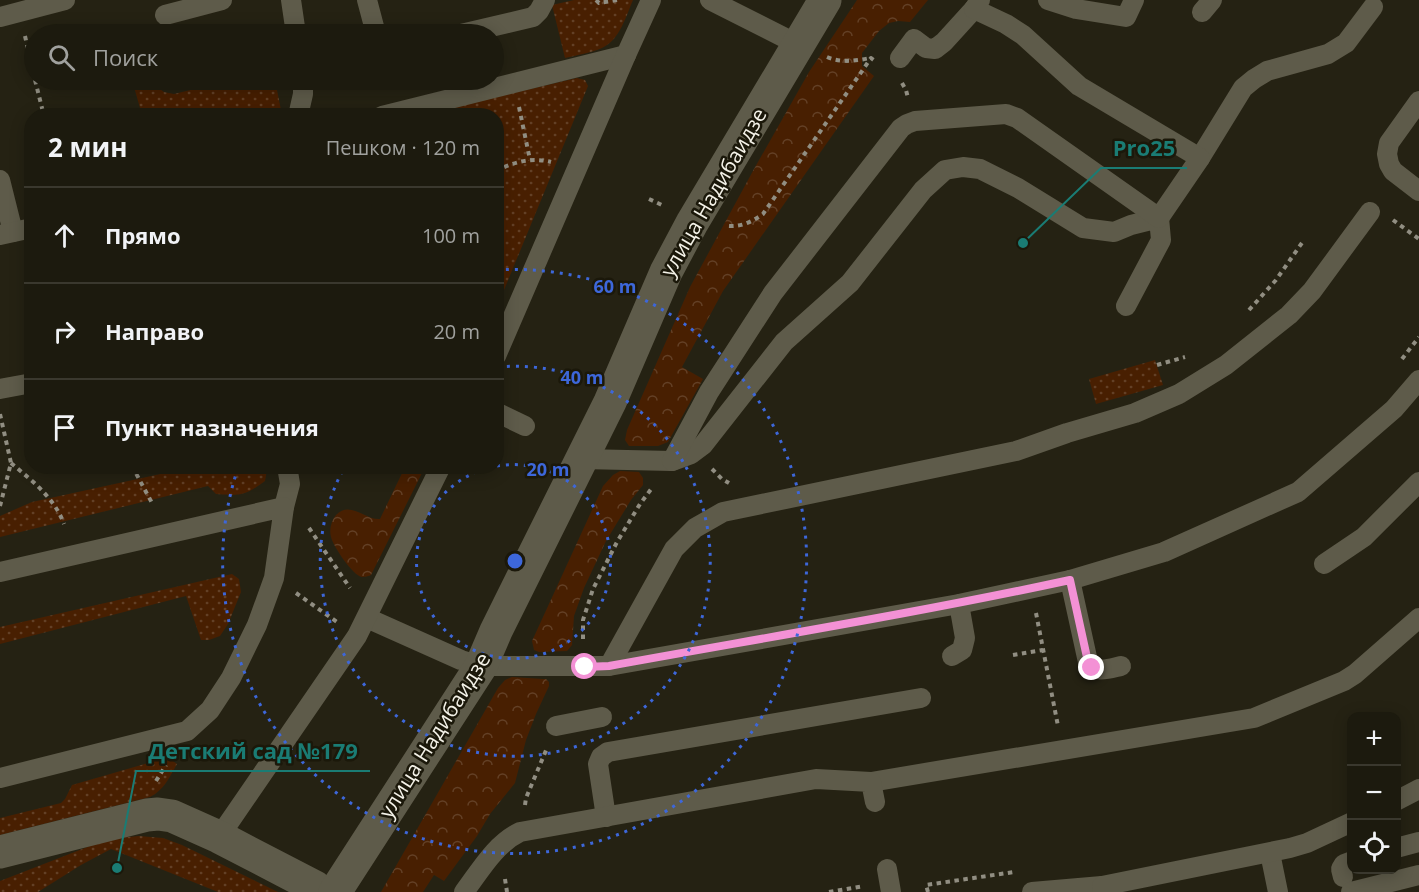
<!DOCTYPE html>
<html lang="ru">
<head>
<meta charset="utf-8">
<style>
	body { margin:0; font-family:"Open Sans",sans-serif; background:#29271c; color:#f1f3f6 }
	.controls { position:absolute; right:18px; bottom:18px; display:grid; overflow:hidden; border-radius:12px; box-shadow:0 3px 15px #0003 }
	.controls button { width:54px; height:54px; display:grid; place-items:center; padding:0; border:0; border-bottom:2px solid #3a382e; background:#1c1a0e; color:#f1f3f6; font:30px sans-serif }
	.stop { position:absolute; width:18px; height:18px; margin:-14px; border:4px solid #f391d5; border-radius:50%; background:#fff }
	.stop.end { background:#f391d5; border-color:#fff; box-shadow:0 2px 6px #0008 }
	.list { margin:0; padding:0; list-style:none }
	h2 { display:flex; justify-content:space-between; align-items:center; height:78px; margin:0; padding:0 24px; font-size:26px }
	h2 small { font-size:20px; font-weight:400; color:#a0a19e }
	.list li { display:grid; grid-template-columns:39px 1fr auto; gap:18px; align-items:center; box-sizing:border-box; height:96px; padding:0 24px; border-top:2px solid #3a382e }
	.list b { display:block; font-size:22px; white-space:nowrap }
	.list em { font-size:20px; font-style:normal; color:#a0a19e }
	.icon { flex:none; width:33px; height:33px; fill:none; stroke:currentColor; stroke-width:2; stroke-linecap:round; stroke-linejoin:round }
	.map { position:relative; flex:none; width:1419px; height:892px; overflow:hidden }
	.search { position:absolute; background:#1c1a0e; box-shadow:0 3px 15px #0003; left:24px; top:24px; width:480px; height:66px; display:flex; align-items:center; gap:15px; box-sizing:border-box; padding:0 21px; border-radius:33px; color:#a0a19e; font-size:22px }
	.panel { position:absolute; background:#1c1a0e; box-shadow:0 3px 15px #0003; left:24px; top:108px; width:480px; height:366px; border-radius:24px }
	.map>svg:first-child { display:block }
</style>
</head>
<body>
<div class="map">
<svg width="1419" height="892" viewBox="0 0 1419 892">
	<defs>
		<pattern id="grass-dots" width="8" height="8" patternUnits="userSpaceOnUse" patternTransform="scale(1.5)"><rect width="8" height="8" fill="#481f01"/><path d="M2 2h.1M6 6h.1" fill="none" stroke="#634026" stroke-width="1.8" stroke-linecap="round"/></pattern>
		<pattern id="forest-crowns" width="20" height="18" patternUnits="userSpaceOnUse" patternTransform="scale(1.5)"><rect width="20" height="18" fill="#481f01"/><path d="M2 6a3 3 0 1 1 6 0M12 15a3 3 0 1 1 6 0" fill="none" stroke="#634026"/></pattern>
	</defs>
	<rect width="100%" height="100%" fill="#252213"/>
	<g fill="url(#grass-dots)">
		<path d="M574 0H633C626 16 620 40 602 48 591 53 577 55 565 58L552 5Z"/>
		<path d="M577 78 585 80 588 86 497 307 496 116H416Z"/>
		<path d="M132 80H152L157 87 164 92 174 94 231 80H275L282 115H142Z"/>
		<path d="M1155 360 1163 385 1096 404 1089 379Z"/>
		<path d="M197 466 265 467 267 470 265 481C245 496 240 496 216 494L208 486 0 537V516L32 502Z"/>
		<path d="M232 574 239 579 241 592 228 624 220 636 209 640H201L186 596 0 644V627Z"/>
		<path d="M162 759 173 761 177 764C169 778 164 790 150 797L0 835V818L61 803 65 799 72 785Z"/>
		<path d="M139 836 163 838 182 845 278 892H218L111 849 81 865 38 892H0V881L108 839Z"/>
	</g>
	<g fill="url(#forest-crowns)">
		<path d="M857 0H928L910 22 898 21 889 23 879 31 862 53V66L874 76 723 291 682 367 703 379 668 442 658 446H629L625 440 627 430 690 287 754 169 809 72Z"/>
		<path d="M405 467H425L371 575C370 576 364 577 362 577 353 576 333 546 331 537 329 530 331 521 336 515 350 500 365 520 380 519Z"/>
		<path d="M620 471 639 472 643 478V485L631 500 606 541 584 588 574 616 572 645 567 651 539 652 534 650 532 641 603 486 613 475Z"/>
		<path d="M512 677 543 679H546L549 682V686L536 714 526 740 515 783 490 814 477 836 444 881 434 875 423 892H381L498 688 505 680Z"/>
	</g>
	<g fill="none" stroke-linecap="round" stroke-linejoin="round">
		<g stroke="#918e82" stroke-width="4" stroke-dasharray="4.5 4.5" stroke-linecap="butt">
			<path d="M596 0 599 3 617 0"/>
			<path d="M25 36 34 76"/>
			<path d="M827 57C841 63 855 61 870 58"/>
			<path d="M35 80 44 116"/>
			<path d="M902 83 906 90 908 98"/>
			<path d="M519 107 530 160"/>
			<path d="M496 171C514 162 531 157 551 162"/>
			<path d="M649 199 664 206"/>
			<path d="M1393 220 1419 239"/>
			<path d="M729 226C742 227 753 221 763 214L871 58 875 61"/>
			<path d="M1249 310 1276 280 1304 240"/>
			<path d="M1402 359 1419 337"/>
			<path d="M1157 365 1185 357"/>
			<path d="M11 463C32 481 54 497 64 524"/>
			<path d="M132 466 152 503"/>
			<path d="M712 469 722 479 729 483"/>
			<path d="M0 506 11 463 0 414"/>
			<path d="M309 528 350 588"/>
			<path d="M296 593 337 622"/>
			<path d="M1036 613 1058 726"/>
			<path d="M583 639V620L593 589 617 542 640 504 652 488"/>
			<path d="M1013 655 1043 650"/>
			<path d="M156 781 166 765"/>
			<path d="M525 805 526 798 547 748"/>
			<path d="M505 879 507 892"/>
			<path d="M829 892 864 886"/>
			<path d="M928 892 926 885 1014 872"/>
		</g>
		<g stroke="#5e5b4a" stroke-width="20">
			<path d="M291 0 296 34"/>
			<path d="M367 0 376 34"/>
			<path d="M710 0 799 45"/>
			<path d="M1048 0 1076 9 1126 17 1134 0"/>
			<path d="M1202 12 1212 0"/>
			<path d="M165 15 222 0"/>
			<path d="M0 17 65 0"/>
			<path d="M461 34 533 17 539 11 545 0"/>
			<path d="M900 58 914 39 926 48 935 49 944 42 974 9"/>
			<path d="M1419 101 1389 143 1387 154 1389 164 1393 171 1419 191"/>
			<path d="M298 116 303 94V80"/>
			<path d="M382 116 626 55"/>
			<path d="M1200 158 1243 88 1254 79 1267 71 1328 54 1346 43 1373 7"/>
			<path d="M0 180 13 232"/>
			<path d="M0 235 32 228"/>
			<path d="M496 356 626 55 651 0"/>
			<path d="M0 389 32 383"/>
			<path d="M496 412 525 426"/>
			<path d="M582 459 672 461 691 454 703 445 784 342 850 283 923 190 945 170 963 167 980 169 1018 188 1083 228 1114 232 1131 225 1159 218 1161 240 1126 306"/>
			<path d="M672 461 709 392 773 293 901 128 907 124 915 121 1006 114 1017 118 1159 218 1200 158 1079 86 1023 35 1006 24 974 9 980 0"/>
			<path d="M284 507 290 484 287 466"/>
			<path d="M1324 564 1364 537 1419 482"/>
			<path d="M0 572 284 507 274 578 257 625 231 678 210 710 187 731 0 778"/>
			<path d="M1070 580 1088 662C1096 674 1108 669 1121 666"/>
			<path d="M367 618 461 660 481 666H609L959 604 1070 580 1164 552 1298 492 1394 409 1419 380"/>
			<path d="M952 656 962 650 965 638 959 604"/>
			<path d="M609 666 674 549 695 528 723 512 1016 451 1067 433 1135 413 1179 394 1226 365 1289 315 1312 291 1370 212"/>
			<path d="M556 726 602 717"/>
			<path d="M871 782 1254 718 1344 681 1355 674 1419 618"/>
			<path d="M1396 801 1419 789"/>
			<path d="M606 817 598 764 601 757 608 752 921 698"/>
			<path d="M219 837 357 636 441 466"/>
			<path d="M1396 848 1419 842"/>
			<path d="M1270 853 1278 892"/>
			<path d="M887 869 891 892"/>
			<path d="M1343 877 1341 869 1344 864 1352 861"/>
			<path d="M464 892C480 871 495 844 520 832L816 779 871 782 875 802"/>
			<path d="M1032 892 1102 886"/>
			<path d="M1103 892 1102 886 1290 848 1307 843 1352 822"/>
			<path d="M1351 892 1419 875"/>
		</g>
		<path stroke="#5e5b4a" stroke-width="33" d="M0 852 147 815 158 814 172 816 219 837 315 887 320 892"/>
		<path stroke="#5e5b4a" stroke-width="33" d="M335 892 481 666 496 631 610 402 666 272 692 223 825 0"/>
	</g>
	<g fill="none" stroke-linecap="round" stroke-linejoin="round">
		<path stroke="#f391d5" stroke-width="8" d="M585 667 609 666C763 638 917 613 1070 580L1088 662 1092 668"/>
	</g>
	<g fill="none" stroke="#3d67da" stroke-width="3" stroke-dasharray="3 6">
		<path d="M497 466A97 97 0 1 1 492 467"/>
		<path d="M498 367A195 195 0 1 1 344 468"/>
		<path d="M497 270A292 292 0 1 1 238 468"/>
	</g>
	<g text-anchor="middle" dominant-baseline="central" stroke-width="5" stroke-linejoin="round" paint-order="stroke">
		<g font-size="21" fill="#f4f2e8" stroke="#1b180a">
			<text transform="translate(713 192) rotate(-60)">улица Надибаидзе</text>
			<text transform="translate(434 735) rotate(-58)">улица Надибаидзе</text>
		</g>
	</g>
	<circle cx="515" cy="561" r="9" fill="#3d67da" stroke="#1b180a" stroke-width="3"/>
	<g font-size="18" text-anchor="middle" font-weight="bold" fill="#3d67da" stroke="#1b180a" stroke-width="5" stroke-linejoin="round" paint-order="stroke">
		<text x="615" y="293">60 m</text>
		<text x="582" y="384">40 m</text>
		<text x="548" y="476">20 m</text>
	</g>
	<path fill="none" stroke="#1a7c74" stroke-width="2" d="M1023 243L1101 168H1187M117 868L136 771H370"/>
	<g fill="#1a7c74" stroke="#1b180a" stroke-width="2">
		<circle cx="1023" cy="243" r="6"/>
		<circle cx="117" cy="868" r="6"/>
	</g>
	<g font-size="22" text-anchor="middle" font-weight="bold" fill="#1a7c74" stroke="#1b180a" stroke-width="5" stroke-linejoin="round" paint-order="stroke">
		<text x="1144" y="156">Pro25</text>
		<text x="253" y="759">Детский сад №179</text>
	</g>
</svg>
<div class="controls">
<button>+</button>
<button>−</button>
<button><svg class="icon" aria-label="locate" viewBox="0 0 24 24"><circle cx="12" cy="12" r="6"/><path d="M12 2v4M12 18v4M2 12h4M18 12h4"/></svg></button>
</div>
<div class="stop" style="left:585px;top:667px"></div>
<div class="stop end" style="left:1092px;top:668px"></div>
<div class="search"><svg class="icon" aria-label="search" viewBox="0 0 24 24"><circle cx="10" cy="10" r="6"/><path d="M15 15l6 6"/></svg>Поиск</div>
<section class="panel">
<h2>2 мин<small>Пешком · 120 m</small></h2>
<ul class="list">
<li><svg class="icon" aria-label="ahead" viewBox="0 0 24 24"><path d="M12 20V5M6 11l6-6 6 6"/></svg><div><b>Прямо</b></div><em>100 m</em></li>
<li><svg class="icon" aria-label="right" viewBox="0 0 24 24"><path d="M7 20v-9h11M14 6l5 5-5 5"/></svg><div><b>Направо</b></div><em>20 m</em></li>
<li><svg class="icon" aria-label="arrive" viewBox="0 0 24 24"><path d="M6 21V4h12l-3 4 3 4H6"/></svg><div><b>Пункт назначения</b></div></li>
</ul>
</section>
</div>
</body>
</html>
